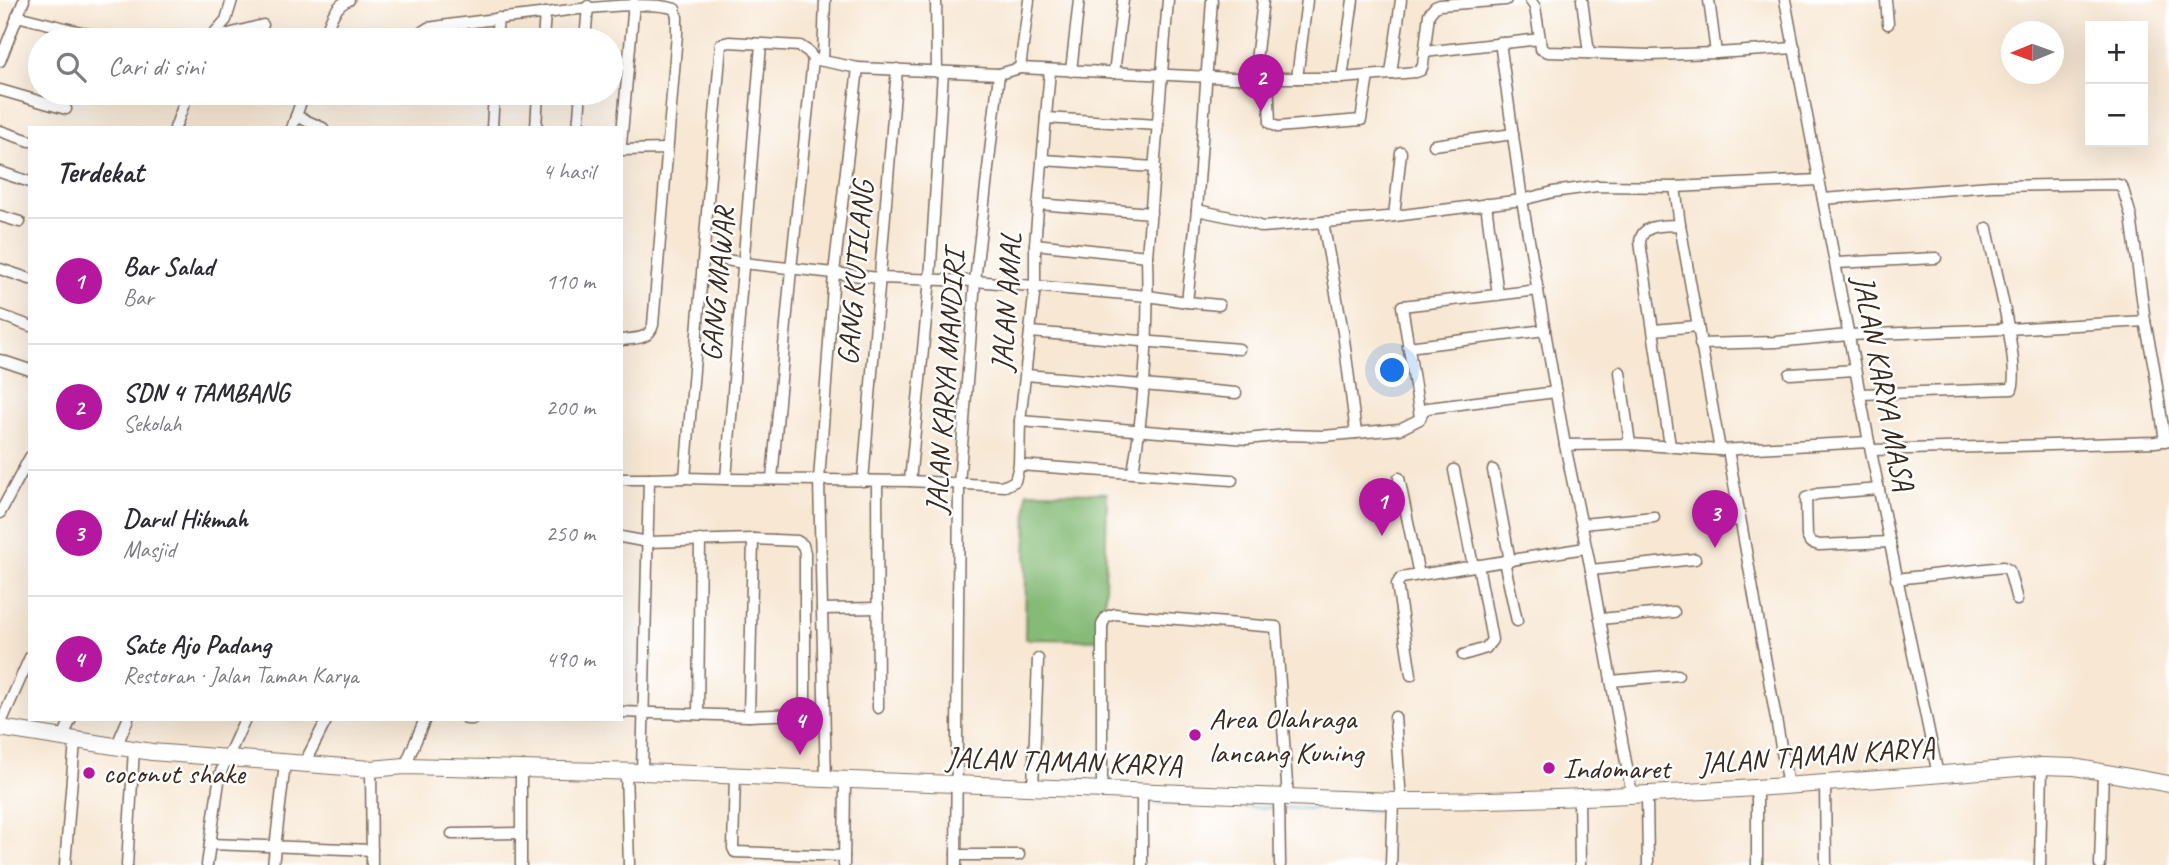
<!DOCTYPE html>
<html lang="id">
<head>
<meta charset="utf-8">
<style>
	body { margin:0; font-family:Caveat,sans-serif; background:#f2f2f3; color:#2b2b33 }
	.controls { position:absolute; right:21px; top:21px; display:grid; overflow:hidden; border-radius:0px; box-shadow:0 7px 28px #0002 }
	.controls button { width:63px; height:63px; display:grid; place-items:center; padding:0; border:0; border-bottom:2px solid #e1e1e2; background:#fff; color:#2b2b33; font:35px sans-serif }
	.compass { position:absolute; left:2001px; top:21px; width:63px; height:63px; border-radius:50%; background:#fff; box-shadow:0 7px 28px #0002; rotate:269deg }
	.you { position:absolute; left:1393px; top:371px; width:24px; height:24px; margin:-18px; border:5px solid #fff; border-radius:50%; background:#1a73e8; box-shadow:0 0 0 10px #1a73e833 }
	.badge { display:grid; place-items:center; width:46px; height:46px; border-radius:50%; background:#b5179e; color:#fff; font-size:23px; font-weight:700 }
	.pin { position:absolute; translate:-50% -58px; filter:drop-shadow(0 2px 4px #0008) }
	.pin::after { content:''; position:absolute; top:37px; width:24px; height:21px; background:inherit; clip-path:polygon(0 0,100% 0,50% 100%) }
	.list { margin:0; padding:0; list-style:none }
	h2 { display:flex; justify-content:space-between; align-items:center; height:91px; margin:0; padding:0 28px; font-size:30px }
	h2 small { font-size:23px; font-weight:400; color:#7c7c81 }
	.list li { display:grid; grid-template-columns:46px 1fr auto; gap:21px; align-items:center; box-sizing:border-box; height:126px; padding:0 28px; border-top:2px solid #e1e1e2 }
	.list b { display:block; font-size:26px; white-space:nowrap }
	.list p { margin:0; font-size:23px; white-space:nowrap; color:#7c7c81 }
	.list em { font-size:23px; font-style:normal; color:#7c7c81 }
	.icon { flex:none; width:38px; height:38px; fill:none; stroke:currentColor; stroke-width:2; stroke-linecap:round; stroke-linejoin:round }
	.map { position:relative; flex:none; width:2169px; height:865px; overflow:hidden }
	.search { position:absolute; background:#fff; box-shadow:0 7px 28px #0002; left:28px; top:28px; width:595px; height:77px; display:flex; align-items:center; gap:18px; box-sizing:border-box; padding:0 24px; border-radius:38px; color:#7c7c81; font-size:26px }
	.panel { position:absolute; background:#fff; box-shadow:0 7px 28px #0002; left:28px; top:126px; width:595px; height:595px; border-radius:0px }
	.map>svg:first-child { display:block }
</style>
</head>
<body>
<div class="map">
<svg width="2169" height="865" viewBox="0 0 2169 865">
	<rect width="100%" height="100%" fill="#fff"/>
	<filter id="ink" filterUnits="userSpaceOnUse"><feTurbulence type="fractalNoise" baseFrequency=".0143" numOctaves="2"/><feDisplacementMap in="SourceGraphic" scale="14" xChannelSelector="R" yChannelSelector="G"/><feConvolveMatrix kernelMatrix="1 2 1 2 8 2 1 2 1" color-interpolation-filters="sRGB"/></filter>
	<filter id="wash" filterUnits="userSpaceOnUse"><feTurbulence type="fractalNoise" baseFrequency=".00686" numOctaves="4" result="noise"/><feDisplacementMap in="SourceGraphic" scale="28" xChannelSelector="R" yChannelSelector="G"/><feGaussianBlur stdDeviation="1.57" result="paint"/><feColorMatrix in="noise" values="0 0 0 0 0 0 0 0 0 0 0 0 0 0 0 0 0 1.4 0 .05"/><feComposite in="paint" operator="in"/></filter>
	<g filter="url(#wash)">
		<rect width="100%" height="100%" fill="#f7e7d3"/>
		<path fill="#85bb77" stroke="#60724a" stroke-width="2" d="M1027 492 1107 493 1104 640 1025 639Z"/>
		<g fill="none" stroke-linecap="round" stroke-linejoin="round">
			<g stroke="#4faccd" stroke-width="2.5">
				<path d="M1146 803 1275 808"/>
				<path d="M1281 808 1379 810"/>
			</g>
		</g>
	</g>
	<g filter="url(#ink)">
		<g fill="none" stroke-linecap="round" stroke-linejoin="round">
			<defs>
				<g id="street">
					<path d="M936 0 937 72"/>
					<path d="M1530 0 1535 7 1540 39"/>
					<path d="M1582 0 1589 53"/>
					<path d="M1709 0 1716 53"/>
					<path d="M1785 0 1869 442 1938 775"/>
					<path d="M1886 0 1888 24"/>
					<path d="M17 16 93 35"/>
					<path d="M210 38 226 20 232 0"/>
					<path d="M209 39 263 25"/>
					<path d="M323 40C329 25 333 6 349 0"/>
					<path d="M419 40 422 32 428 28C468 22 507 18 547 13 576 9 651 0 675 9L677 17V34L653 325C649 340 635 338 621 340"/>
					<path d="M496 40 498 18"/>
					<path d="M543 40 545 13"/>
					<path d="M585 40 588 6"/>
					<path d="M1500 42 1522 200 1565 445 1591 570 1632 795"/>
					<path d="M761 44 726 479 685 478 721 44 729 42 800 46 809 52 813 59 858 68 999 74"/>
					<path d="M1424 52 1540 39 1541 49 1548 52 1650 55 1716 53 1795 48"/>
					<path d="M823 59 825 0"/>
					<path d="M0 61 24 0"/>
					<path d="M1020 68 1233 78H1342L1416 72 1421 70 1423 65 1429 14 1435 7 1440 5 1506 0"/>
					<path d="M1071 71 1079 0"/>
					<path d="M1114 73 1123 0"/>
					<path d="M1391 74 1401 0"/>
					<path d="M1254 78 1263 0"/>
					<path d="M1268 78 1270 123 1277 127 1361 120 1368 76"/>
					<path d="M1297 78 1307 0"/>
					<path d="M1342 78 1353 0"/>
					<path d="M0 90 66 109"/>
					<path d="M296 116 323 128"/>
					<path d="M1046 118 1158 125"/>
					<path d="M175 128 188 93"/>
					<path d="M292 128 304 93"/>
					<path d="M492 128 494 93"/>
					<path d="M536 128 538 93"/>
					<path d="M578 128 581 93"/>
					<path d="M0 131 30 141"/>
					<path d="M621 144 634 3"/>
					<path d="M1434 145 1513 134"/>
					<path d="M621 150 667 149"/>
					<path d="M1042 160 1155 167"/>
					<path d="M0 172 30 182"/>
					<path d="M1675 187 1680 225 1720 450"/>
					<path d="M1823 199 1991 186 2115 184 2122 186 2131 216 2145 321 2154 367 2165 441"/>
					<path d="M1038 204 1151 213"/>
					<path d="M1486 204 1498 295"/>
					<path d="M1197 210 1240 219 1262 227 1387 217 1522 200 1553 192 1597 186 1675 187 1819 180"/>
					<path d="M0 216 20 222"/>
					<path d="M1394 216 1401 152"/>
					<path d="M1323 222 1343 332 1356 433"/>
					<path d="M1035 244 1147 256"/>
					<path d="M705 256 743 263 879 278 975 281 1148 296 1187 302 1219 305"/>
					<path d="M1836 263 1936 258"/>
					<path d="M0 269 30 279"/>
					<path d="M1187 302 1197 210 1212 0"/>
					<path d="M0 315 30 326"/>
					<path d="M1654 330 1698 326"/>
					<path d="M1030 332 1239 349"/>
					<path d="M1700 344 1776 342 1848 335 2008 329 2145 321"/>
					<path d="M1408 347 1545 330"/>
					<path d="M0 360 30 370"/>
					<path d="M1620 372 1630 444"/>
					<path d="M1790 374 1855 370"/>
					<path d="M1026 375 1236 393"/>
					<path d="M1860 394 2012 389C2021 365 1993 260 1987 228"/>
					<path d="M1420 417 1402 306 1538 290"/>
					<path d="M1020 421 1247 439 1285 435 1323 436 1400 429 1420 419 1423 411 1428 408 1556 392"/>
					<path d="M1565 445 1630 444 1720 450 1869 442"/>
					<path d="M1670 446 1640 242C1642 223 1665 226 1680 225"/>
					<path d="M1728 450 1788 786"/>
					<path d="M1872 450 2155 442 2169 440"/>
					<path d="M1019 465 1232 480"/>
					<path d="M1454 470 1473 566"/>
					<path d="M1493 470 1510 561"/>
					<path d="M1133 472C1145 401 1149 328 1147 256L1168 0"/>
					<path d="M1399 478 1419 575 1401 578 1397 584 1411 675"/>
					<path d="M621 479H649"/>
					<path d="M726 479 910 481 1005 486 1015 481 1019 465 1020 421 1035 287V244L1050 70"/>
					<path d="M772 479 791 269 813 59"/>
					<path d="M863 481 897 69"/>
					<path d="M877 481 878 708"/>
					<path d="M910 481 930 279 943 72"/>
					<path d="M1879 489 1817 494 1806 498 1807 536 1810 542 1819 545 1890 542"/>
					<path d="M0 513 30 457"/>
					<path d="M1712 522 1740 520"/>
					<path d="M1582 524 1654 517"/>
					<path d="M621 537 648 542 753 539 797 541 803 545 805 553V700L804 708 801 714 749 716 621 712"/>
					<path d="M1504 561 1517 621"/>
					<path d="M1591 570 1695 559"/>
					<path d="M1419 575 1585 548"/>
					<path d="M1896 579 2003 567 2009 570 2017 600"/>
					<path d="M822 609 878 608"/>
					<path d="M1600 619 1674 612"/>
					<path d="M1463 655 1486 648 1492 640 1478 565"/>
					<path d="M1611 681 1678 675"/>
					<path d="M698 714 700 540"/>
					<path d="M749 716 753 539"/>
					<path d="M1395 717 1401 801"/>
					<path d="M466 719H473"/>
					<path d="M0 725 30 657"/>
					<path d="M62 739 71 719"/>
					<path d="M116 747 128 719"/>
					<path d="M304 764 327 719"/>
					<path d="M405 766 425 719"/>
					<path d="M371 769 372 865"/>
					<path d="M626 772 629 865"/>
					<path d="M642 772 649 479 685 478"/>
					<path d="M735 777 733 848 735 852 844 856"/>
					<path d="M826 781 819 480 834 273 858 68"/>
					<path d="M1825 783 1826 865"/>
					<path d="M1033 788 1038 659"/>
					<path d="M1102 791V625L1106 617 1115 614 1276 627 1288 798"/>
					<path d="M1647 794 1648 865"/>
					<path d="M1279 797 1280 865"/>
					<path d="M1579 797 1580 865"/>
					<path d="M452 834 521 833"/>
					<path d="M210 844 372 850"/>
					<path d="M956 855H1019"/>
					<path d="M65 865 75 741"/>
					<path d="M127 865 134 749"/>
					<path d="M207 865 220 774 245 719"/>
					<path d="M273 865 285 763"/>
					<path d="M521 865V770"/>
					<path d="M844 865 845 781"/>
					<path d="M956 865 959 484 975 281 999 74 1020 68 1029 0"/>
					<path d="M1142 865V792"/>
					<path d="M1391 865 1393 801"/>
					<path d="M1757 865V788"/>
					<path d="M2040 865 2042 766"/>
					<path d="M2100 865 2103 772"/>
				</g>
				<path id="secondary" d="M0 728 152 752 371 769 405 766 642 772 1393 801C1610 801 1826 784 2042 766L2074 767 2169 784"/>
			</defs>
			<use href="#street" stroke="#7d6c5d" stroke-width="13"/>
			<use href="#secondary" stroke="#7d6c5d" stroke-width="18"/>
			<use href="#street" stroke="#fff" stroke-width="10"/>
			<use href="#secondary" stroke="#fff" stroke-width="16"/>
		</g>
	</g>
	<g fill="#b5179e" stroke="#fff" stroke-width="2.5">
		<circle cx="1195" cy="735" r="7"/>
		<circle cx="1549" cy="768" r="7"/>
		<circle cx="89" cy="773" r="7"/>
	</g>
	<g text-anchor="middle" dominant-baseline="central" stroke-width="5" stroke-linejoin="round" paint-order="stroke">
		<g font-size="30" fill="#3b2a1e" stroke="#fff">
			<text transform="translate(855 273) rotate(-85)">GANG KUTILANG</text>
			<text transform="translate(717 284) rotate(-85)">GANG MAWAR</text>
			<text transform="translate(1006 302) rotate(-86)">JALAN AMAL</text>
			<text transform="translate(945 382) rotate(-86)">JALAN KARYA MANDIRI</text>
			<text transform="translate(1884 383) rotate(79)">JALAN KARYA MASA</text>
			<text transform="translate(1817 755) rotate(-4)">JALAN TAMAN KARYA</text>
			<text transform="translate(1064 761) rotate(2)">JALAN TAMAN KARYA</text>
		</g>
		<g font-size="30" fill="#3b2a1e" stroke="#fff" text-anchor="start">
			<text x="1209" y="718">Area Olahraga<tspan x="1209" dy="34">lancang Kuning</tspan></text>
			<text x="1563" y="768">Indomaret</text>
			<text x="103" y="773">coconut shake</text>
		</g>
	</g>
</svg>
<div class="controls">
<button>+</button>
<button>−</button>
</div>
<svg class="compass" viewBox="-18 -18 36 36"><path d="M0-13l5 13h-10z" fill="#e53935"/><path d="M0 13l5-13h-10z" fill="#7c7c81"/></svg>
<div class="you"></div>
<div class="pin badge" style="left:1382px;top:536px">1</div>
<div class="pin badge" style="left:1261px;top:112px">2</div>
<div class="pin badge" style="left:1715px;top:548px">3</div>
<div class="pin badge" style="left:800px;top:755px">4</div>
<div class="search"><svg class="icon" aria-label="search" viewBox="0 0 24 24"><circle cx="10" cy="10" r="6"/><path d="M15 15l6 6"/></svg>Cari di sini</div>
<section class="panel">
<h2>Terdekat<small>4 hasil</small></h2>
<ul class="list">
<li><span class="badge">1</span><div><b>Bar Salad</b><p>Bar</p></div><em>110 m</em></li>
<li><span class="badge">2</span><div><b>SDN 4 TAMBANG</b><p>Sekolah</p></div><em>200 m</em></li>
<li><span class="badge">3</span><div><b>Darul Hikmah</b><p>Masjid</p></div><em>250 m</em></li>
<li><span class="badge">4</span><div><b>Sate Ajo Padang</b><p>Restoran · Jalan Taman Karya</p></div><em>490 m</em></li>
</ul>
</section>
</div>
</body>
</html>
